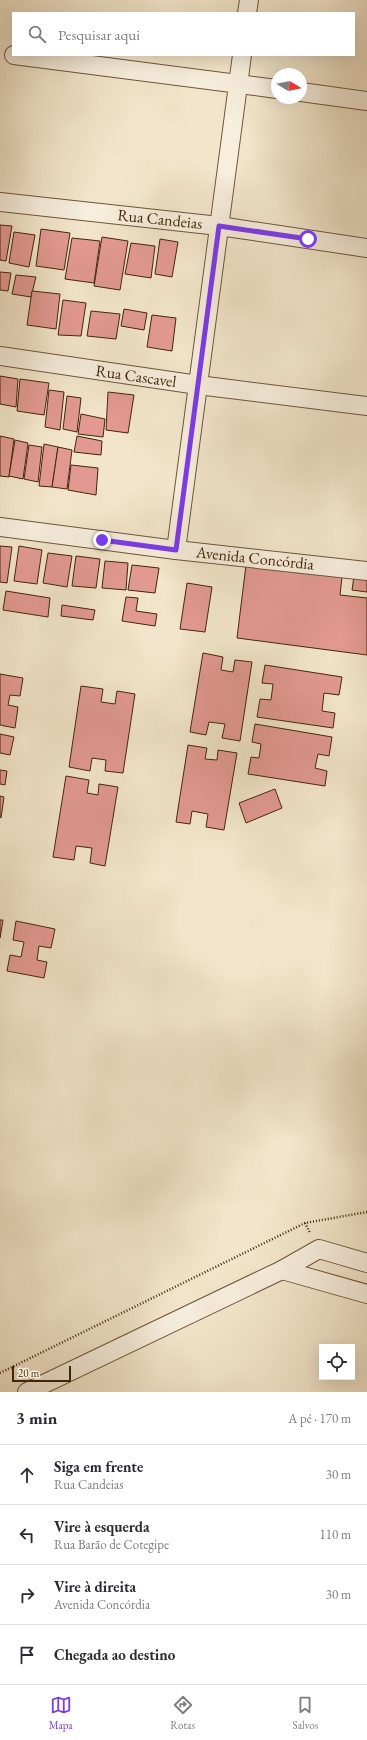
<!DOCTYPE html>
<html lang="pt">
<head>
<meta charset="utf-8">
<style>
	body { margin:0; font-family:"EB Garamond",serif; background:#f7f7f7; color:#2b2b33 }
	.controls { position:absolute; right:12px; bottom:12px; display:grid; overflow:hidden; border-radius:0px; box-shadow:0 4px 16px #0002 }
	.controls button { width:36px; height:36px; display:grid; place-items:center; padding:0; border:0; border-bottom:1px solid #e1e1e2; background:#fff; color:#2b2b33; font:20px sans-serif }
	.compass { position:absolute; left:271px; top:68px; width:36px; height:36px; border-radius:50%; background:#fff; box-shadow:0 4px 16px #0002; rotate:100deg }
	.scale { position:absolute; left:12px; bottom:10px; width:59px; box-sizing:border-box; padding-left:4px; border:2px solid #422707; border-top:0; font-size:11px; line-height:14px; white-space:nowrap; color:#422707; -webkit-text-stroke:3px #f7eedd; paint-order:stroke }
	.stop { position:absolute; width:12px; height:12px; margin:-9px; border:3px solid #7c3aed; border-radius:50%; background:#fff }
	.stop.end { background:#7c3aed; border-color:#fff; box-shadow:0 1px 4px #0008 }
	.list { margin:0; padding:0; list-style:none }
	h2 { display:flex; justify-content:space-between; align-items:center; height:52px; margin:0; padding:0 16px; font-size:17px }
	h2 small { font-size:13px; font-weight:400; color:#7c7c81 }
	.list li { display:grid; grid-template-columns:26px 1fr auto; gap:12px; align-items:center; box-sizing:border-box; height:60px; padding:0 16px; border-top:1px solid #e1e1e2 }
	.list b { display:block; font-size:15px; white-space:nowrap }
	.list p { margin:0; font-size:13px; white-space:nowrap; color:#7c7c81 }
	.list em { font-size:13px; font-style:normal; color:#7c7c81 }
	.icon { flex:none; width:22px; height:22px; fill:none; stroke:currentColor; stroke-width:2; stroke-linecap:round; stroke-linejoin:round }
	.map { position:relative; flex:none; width:367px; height:1392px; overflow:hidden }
	.search { position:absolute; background:#fff; box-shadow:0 4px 16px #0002; left:12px; right:12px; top:12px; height:44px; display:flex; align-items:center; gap:10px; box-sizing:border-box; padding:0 14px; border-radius:0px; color:#7c7c81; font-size:15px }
	.sheet { height:292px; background:#fff }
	nav { display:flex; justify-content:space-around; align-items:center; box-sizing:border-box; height:56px; border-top:1px solid #e1e1e2; background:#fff; font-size:11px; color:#7c7c81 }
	nav a { display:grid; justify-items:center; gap:2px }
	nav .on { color:#7c3aed }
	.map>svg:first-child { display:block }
</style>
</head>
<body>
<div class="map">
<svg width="367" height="1392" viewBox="0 0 367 1392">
	<rect width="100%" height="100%" fill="#f2e5cb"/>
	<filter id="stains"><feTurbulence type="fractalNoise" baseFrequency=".005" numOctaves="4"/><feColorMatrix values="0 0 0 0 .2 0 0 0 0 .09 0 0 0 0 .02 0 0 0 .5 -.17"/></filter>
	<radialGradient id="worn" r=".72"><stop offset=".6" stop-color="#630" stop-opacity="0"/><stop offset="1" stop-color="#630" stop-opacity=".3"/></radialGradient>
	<g fill="#e29993" stroke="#422707">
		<path d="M0 225 12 226 6 261 0 260Z"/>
		<path d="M41 229 70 233 64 270 36 266Z"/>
		<path d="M14 232 35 235 29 267 9 263Z"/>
		<path d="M102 237 128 241 120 290 94 286Z"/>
		<path d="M72 238 100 241 94 283 65 279Z"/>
		<path d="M160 239 178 242 172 277 155 274Z"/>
		<path d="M131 243 155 246 151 278 125 274Z"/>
		<path d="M0 272 11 273 8 291 0 290Z"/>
		<path d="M16 275 36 277 31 297 12 294Z"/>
		<path d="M32 291 60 294 56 329 27 325Z"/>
		<path d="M63 300 86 303 81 336 58 335Z"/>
		<path d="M124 309 147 313 144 330 121 326Z"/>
		<path d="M91 311 120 314 116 339 87 336Z"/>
		<path d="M152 315 176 318 172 351 147 347Z"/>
		<path d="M0 376 18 379 16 407 0 404Z"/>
		<path d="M20 379 49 383 44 415 17 411Z"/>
		<path d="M49 390 64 392 60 430 45 427Z"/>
		<path d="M108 392 134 395 128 433 106 430Z"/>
		<path d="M67 396 81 398 77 432 63 429Z"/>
		<path d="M81 414 105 419 103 437 78 434Z"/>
		<path d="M0 436 14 439 9 477 0 476Z"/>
		<path d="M77 436 102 441 101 455 74 452Z"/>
		<path d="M15 440 28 443 23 479 9 476Z"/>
		<path d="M44 444 58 447 52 487 39 486Z"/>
		<path d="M29 445 42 447 38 482 24 479Z"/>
		<path d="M58 447 72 450 67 489 52 487Z"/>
		<path d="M71 465 98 468 96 495 68 490Z"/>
		<path d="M0 546 12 547 7 583 0 582Z"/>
		<path d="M19 546 42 550 37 584 14 581Z"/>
		<path d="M48 553 72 556 67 587 43 583Z"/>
		<path d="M76 556 100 559 96 588 72 586Z"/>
		<path d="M105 561 128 563 126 590 102 588Z"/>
		<path d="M132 565 159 568 155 593 128 590Z"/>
		<path d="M246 565 342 577 340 595 367 598V655L237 638Z"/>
		<path d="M354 576 367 578V592L352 590Z"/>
		<path d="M187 583 212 587 205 632 180 629Z"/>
		<path d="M6 591 50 598 48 617 3 610Z"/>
		<path d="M126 597 138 598 136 611 157 614 155 626 122 621Z"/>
		<path d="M62 605 95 610 93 620 61 616Z"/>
		<path d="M203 653 223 657 221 670 233 672 235 660 252 662 240 741 222 738 225 724 209 722 206 735 190 732Z"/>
		<path d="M265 665 342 677 339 695 324 693 322 711 335 713 333 728 257 717 260 699 271 700 273 684 262 683Z"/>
		<path d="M0 674 23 678 20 696 10 695 8 705 18 707 15 728 0 725Z"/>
		<path d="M81 686 103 689 101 702 115 704 117 691 135 694 123 773 105 771 106 760 92 758 90 771 69 767Z"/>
		<path d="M255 724 332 737 329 756 318 754 315 768 327 771 325 786 248 774 251 757 259 758 261 744 252 742Z"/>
		<path d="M0 734 14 737 10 755 0 753Z"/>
		<path d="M188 745 207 748 205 759 217 760 218 750 237 753 224 830 206 827 208 814 192 811 190 824 176 822Z"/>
		<path d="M0 770 7 771 5 785 0 784Z"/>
		<path d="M66 776 89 780 87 793 98 795 99 784 118 787 105 866 90 863 92 848 76 846 74 860 53 857Z"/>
		<path d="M275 789 282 808 246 823 239 803Z"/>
		<path d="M0 796 4 797 1 818 0 817Z"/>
		<path d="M0 920H3L0 938Z"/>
		<path d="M16 921 55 929 51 948 39 946 37 960 47 962 44 978 7 971 10 955 21 957 24 942 13 940Z"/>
	</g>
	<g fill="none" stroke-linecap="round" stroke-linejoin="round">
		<defs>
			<g id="minor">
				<path d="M247 13 249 0"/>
				<path d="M14 55 277 89"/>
				<path d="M301 92 367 101"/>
				<path d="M0 202 219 226 367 248"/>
				<path d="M0 356 198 385 367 406"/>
				<path d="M0 527 176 550 367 571"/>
				<path d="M176 550 242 55"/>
				<path d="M282 1270 367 1294"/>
				<path d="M27 1392 282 1270 319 1249 367 1263"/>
			</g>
		</defs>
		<use href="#minor" stroke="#6e5638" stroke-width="20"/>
		<g stroke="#422707" stroke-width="2.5" stroke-dasharray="1 2" stroke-linecap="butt">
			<path d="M305 1223 310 1233"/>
			<path d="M0 1373 305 1223 367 1212"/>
		</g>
		<use href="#minor" stroke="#f7eedd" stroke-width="18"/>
	</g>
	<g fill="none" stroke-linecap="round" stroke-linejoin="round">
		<path stroke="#7c3aed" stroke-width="5" d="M102 540 176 550 219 226 308 239"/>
	</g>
	<g text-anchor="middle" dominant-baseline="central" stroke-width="4" stroke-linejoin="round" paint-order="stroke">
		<g font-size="16" fill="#422707" stroke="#f7eedd">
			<text transform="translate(160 219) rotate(6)">Rua Candeias</text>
			<text transform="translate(136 376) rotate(8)">Rua Cascavel</text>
			<text transform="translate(255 558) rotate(6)">Avenida Concórdia</text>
		</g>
	</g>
	<rect width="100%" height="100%" filter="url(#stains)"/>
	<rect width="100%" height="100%" fill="url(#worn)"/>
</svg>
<div class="controls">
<button><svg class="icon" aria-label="locate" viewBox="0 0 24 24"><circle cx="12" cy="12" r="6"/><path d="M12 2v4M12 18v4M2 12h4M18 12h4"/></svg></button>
</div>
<svg class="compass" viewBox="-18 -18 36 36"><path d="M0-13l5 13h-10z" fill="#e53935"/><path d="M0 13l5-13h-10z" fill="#7c7c81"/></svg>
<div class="scale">20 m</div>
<div class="stop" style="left:308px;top:239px"></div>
<div class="stop end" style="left:102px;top:540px"></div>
<div class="search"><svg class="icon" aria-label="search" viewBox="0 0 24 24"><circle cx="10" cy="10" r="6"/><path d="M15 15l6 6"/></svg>Pesquisar aqui</div>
</div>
<section class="sheet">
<h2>3 min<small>A pé · 170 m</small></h2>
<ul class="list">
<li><svg class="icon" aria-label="ahead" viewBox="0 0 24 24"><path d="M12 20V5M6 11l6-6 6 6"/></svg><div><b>Siga em frente</b><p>Rua Candeias</p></div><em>30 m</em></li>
<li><svg class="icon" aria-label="left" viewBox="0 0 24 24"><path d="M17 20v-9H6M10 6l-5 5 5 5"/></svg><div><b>Vire à esquerda</b><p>Rua Barão de Cotegipe</p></div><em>110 m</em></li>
<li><svg class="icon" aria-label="right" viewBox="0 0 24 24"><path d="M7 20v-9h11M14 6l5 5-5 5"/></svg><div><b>Vire à direita</b><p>Avenida Concórdia</p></div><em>30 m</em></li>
<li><svg class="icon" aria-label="arrive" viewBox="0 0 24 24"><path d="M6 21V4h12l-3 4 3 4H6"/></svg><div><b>Chegada ao destino</b></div></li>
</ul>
</section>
<nav>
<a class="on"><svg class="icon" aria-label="map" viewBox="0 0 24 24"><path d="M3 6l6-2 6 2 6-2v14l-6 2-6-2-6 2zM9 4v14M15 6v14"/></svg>Mapa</a>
<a><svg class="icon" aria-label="directions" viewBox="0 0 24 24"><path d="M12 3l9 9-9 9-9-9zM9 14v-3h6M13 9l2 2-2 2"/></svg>Rotas</a>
<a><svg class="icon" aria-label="saved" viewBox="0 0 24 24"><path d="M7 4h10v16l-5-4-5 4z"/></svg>Salvos</a>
</nav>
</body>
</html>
